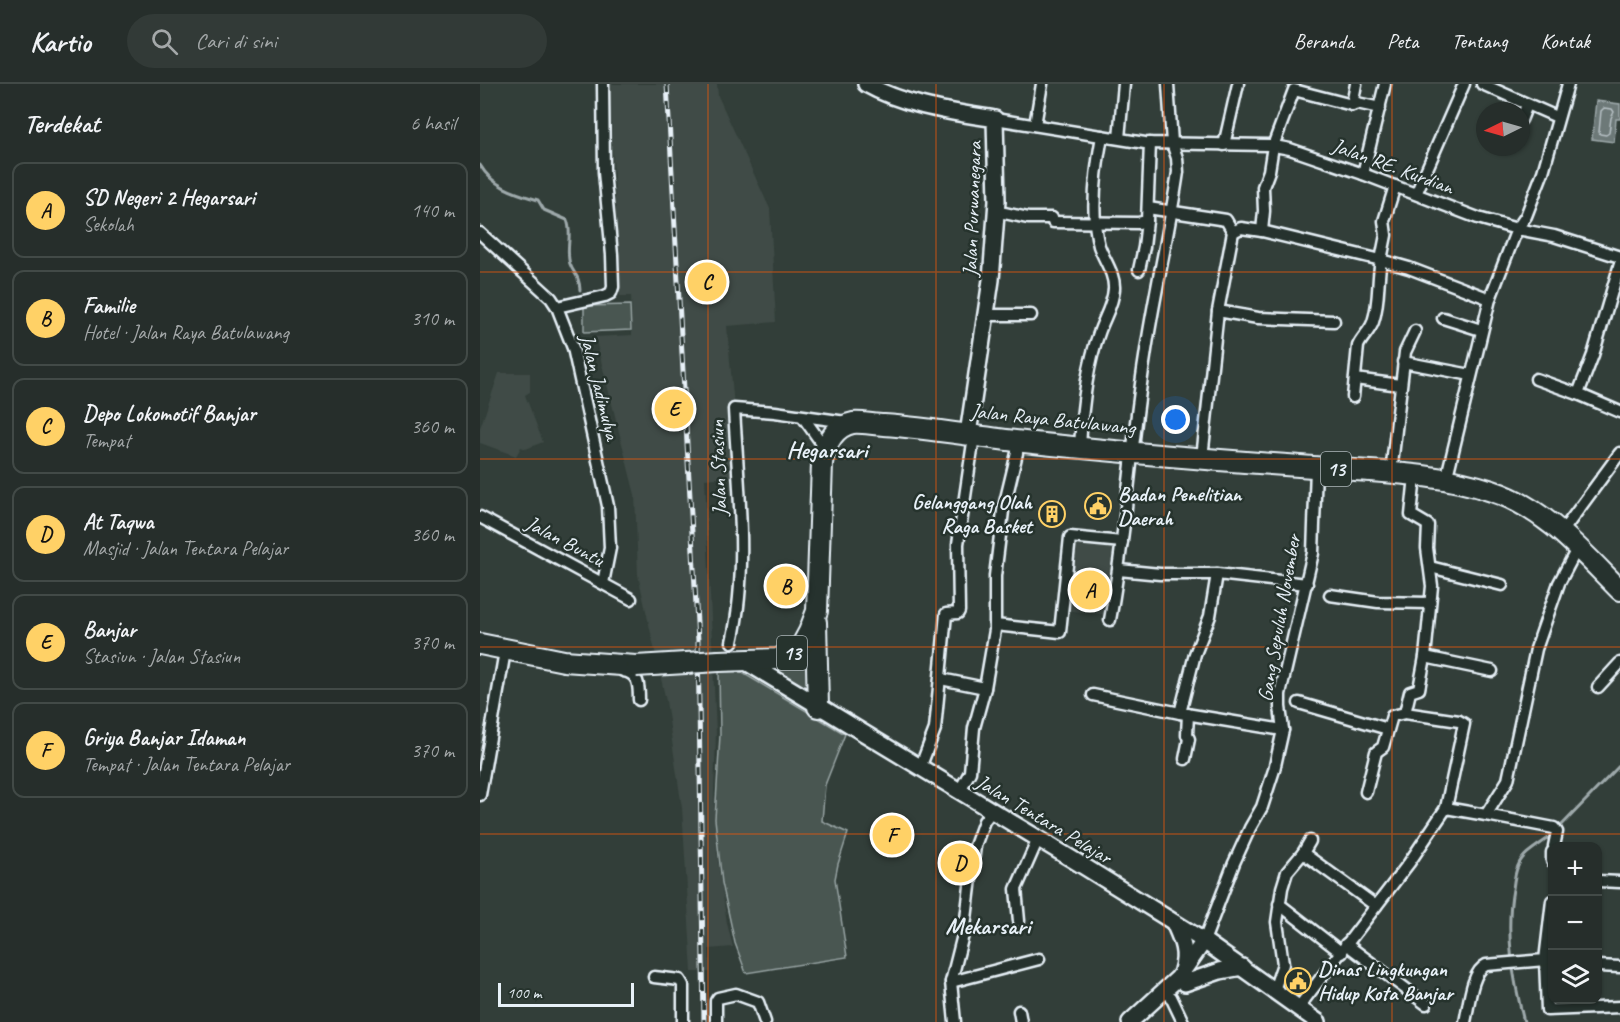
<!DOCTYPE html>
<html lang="id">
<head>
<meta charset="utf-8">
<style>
	body { margin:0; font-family:Caveat,sans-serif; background:#323a37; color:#f1f3f6 }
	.controls { position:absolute; right:18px; bottom:18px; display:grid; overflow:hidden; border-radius:12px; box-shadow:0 2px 4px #0004 }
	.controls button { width:54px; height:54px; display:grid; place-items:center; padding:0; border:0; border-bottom:2px solid #424a47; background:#262e2b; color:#f1f3f6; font:30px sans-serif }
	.compass { position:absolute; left:996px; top:18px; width:54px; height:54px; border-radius:50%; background:#262e2b; box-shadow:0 2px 4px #0004; rotate:265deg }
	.scale { position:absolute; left:18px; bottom:15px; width:136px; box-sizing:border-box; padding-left:6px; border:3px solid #e8f1f8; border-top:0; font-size:16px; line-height:21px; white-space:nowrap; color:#e8f1f8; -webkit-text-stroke:4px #26332d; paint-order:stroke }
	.you { position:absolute; left:696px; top:336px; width:21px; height:21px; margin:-15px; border:4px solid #fff; border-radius:50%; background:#1a73e8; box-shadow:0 0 0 9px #1a73e833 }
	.badge { display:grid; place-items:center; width:39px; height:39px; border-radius:50%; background:#ffd166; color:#111; font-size:20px; font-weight:700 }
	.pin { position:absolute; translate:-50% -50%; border:3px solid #fff; box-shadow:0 2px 6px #0006 }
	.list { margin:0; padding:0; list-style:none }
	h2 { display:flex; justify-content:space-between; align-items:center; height:78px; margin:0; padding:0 24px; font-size:26px }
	h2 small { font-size:20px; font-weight:400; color:#a4a8a9 }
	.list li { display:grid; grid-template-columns:39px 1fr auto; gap:18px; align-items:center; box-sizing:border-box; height:96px; margin:0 12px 12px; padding:0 12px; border:2px solid #424a47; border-radius:12px }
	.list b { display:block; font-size:22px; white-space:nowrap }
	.list p { margin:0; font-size:20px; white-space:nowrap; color:#a4a8a9 }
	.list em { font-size:20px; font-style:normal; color:#a4a8a9 }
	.icon { flex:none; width:33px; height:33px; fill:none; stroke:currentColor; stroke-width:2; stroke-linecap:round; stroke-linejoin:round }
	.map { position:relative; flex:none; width:1140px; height:938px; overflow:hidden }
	header { display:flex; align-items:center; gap:36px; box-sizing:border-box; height:84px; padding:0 30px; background:#262e2b; border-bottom:2px solid #424a47 }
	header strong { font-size:28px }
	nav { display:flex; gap:33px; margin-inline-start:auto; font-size:21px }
	.search { width:420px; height:54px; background:#323a37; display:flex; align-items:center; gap:15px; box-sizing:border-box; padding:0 21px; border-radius:33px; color:#a4a8a9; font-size:22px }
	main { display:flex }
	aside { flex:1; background:#262e2b }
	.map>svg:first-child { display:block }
</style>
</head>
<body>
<header>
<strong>Kartio</strong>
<div class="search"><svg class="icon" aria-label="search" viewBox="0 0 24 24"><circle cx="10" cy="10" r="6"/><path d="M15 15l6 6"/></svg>Cari di sini</div>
<nav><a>Beranda</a><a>Peta</a><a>Tentang</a><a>Kontak</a></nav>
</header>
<main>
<aside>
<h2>Terdekat<small>6 hasil</small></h2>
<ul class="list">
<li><span class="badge">A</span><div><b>SD Negeri 2 Hegarsari</b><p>Sekolah</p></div><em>140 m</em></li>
<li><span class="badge">B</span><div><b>Familie</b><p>Hotel · Jalan Raya Batulawang</p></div><em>310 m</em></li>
<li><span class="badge">C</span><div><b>Depo Lokomotif Banjar</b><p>Tempat</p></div><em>360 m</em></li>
<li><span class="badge">D</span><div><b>At Taqwa</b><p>Masjid · Jalan Tentara Pelajar</p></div><em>360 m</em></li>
<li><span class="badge">E</span><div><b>Banjar</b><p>Stasiun · Jalan Stasiun</p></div><em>370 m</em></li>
<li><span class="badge">F</span><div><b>Griya Banjar Idaman</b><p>Tempat · Jalan Tentara Pelajar</p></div><em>370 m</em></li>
</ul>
</aside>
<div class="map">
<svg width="1140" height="938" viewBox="0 0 1140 938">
	<rect width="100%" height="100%" fill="#323e39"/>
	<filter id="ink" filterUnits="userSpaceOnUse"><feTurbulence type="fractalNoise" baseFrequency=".0167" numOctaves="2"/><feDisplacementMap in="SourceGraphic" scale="12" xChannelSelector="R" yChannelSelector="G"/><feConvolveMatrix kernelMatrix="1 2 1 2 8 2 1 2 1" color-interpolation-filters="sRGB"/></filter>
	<g filter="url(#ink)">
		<g fill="#3f4b46">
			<path d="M129 0H237L238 12 290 125 296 238 247 242 260 392 225 395 236 649 234 711 237 769 247 839 253 863 229 865 230 888H212L202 724 186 617 158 491 155 411 115 253 152 251 151 212H140Z"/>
			<path d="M19 289H50V308L45 311 63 358 46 365 41 363 36 372 0 359V344Z"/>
			<path d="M592 454 641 460 630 531 584 526Z"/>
		</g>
		<g fill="#495651" stroke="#98a4a4" stroke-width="1.5">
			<path d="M150 221 151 246 104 248V222Z"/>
			<path d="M332 561 333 608 294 585Z"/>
			<path d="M239 585 261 588 365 650 345 701 342 737 368 749 358 780 355 795 367 873 266 889 255 859 242 799 235 735 240 651Z"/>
		</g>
		<path fill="#6d7978" stroke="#9ea9ab" stroke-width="1.5" d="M1116 17 1140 20V35H1136L1134 58 1112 55Z"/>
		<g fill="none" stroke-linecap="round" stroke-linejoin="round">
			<path stroke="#b7c1c5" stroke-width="1.5" d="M1124 24 1132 25 1134 28 1131 34 1129 49 1126 51 1120 50 1119 48 1121 27Z"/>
			<g stroke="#9ea9ab" stroke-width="3">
				<path d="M0 81C13 103 35 109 58 116L64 126 87 136C93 150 85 165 90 180 94 191 99 190 100 206"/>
				<path d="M1079 744 1140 681"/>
				<path d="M1044 938C1033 894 1025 850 1033 805 1034 797 1035 788 1038 782 1043 768 1062 760 1072 751"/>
			</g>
			<defs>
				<g id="street">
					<path d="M1002 0 1077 33"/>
					<path d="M1088 0 1063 88 1046 132 1037 145 1074 152 1140 173"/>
					<path d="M872 21 877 19 900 24"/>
					<path d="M515 35 665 59 789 61 810 65 883 90 998 134 1037 145 1010 215 966 396"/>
					<path d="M1041 36 1047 21"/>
					<path d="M555 41 562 0"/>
					<path d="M639 54 644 0"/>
					<path d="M744 61 758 0"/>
					<path d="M883 90 905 0"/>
					<path d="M915 102 904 137 906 151 901 176 929 184 1010 215"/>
					<path d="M936 110 984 0"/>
					<path d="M668 124 746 136 753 148 738 227"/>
					<path d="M515 127 548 134H572"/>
					<path d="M573 138 658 139 667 137 670 59"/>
					<path d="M782 147 784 127 783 103 789 87 793 62 814 6 872 21 876 0"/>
					<path d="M753 148 761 144 782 147 901 176C897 197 900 217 893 238 890 247 882 253 878 262L873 313"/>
					<path d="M0 149 71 214 77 223 93 264 128 422 130 464 123 499"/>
					<path d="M1140 180 1113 271 1098 310 1140 328"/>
					<path d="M659 186 664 163 667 137"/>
					<path d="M77 223 125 212 131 209 133 203 132 171 124 88 123 0"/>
					<path d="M506 231H551"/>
					<path d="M963 234 1001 246"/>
					<path d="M923 278 991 291"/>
					<path d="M875 295 920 301"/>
					<path d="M1056 295 1098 310"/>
					<path d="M323 333 345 364"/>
					<path d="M600 363C602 325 606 284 619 249 624 234 633 221 634 205 635 190 624 176 619 162 610 130 616 84 622 52"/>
					<path d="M722 374 738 227 778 234 854 237"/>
					<path d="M911 389 925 268 935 247"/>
					<path d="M0 433 151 515"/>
					<path d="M1082 448 1140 369"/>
					<path d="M950 483 1022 501"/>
					<path d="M639 486 680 490H737L730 532 715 570 700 629"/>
					<path d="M737 490 827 500"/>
					<path d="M850 511 898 518 949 519"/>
					<path d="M630 536C646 449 651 360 665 273 674 211 689 150 698 88L697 74 692 59 688 0"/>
					<path d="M515 541 580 548 590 453 642 458"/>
					<path d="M252 558C269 483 258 402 254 325L295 328 366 338"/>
					<path d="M945 573 1012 587"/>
					<path d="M143 587C159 589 159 602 159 616"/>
					<path d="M461 595 505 604 515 546V492L523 427 537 369V357"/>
					<path d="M1118 603 1140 579"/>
					<path d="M613 611 700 629 803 646"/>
					<path d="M819 619 908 645"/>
					<path d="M705 675 709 655 707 651 708 630"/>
					<path d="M440 684 455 645 466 530 478 529 479 527 478 460 494 352"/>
					<path d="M479 708 490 688 494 644 505 604"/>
					<path d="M886 708 896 668 903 663 912 632 925 629 930 608 939 605 945 573 952 502 947 464 948 441 931 431 935 392"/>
					<path d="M0 711 25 567"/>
					<path d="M966 724 1006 731 1028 696 1056 565 1079 499 1098 463"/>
					<path d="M1006 731 1074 744 1077 748 1074 762"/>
					<path d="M1072 768V777"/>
					<path d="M823 769 896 822"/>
					<path d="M1118 797 1140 798"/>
					<path d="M799 820 862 869"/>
					<path d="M539 837 536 805 558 755"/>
					<path d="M724 857 754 779 770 744 782 723 794 686 803 646 800 623V610L833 469 836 384"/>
					<path d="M866 860 946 920"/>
					<path d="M1065 876 1067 926 1140 923"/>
					<path d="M1118 882 1140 883"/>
					<path d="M174 893 200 896 203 901V938"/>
					<path d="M471 898 559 875"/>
					<path d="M794 906 803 880 797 838 802 804 807 788 823 769 830 757"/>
					<path d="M691 913 703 938"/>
					<path d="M818 924 929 779 966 724 984 640 979 637 925 629"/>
					<path d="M539 927 541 938"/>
					<path d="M236 938V917L238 914 256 910 278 918 285 938"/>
					<path d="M475 938 471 898 485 843 495 762 504 737 512 727"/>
					<path d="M985 938C989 922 991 888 1006 881L1065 876 1072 817"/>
				</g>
				<g id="secondary">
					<path d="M386 0C425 22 472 28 515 35L517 117 511 196 488 350"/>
					<path d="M263 576 605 783 724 857 838 938"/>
					<path d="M694 839C701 855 708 868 702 886"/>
					<path d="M705 899 740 887 762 883"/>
					<path d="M650 938 698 894 724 857"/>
				</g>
				<g id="highway">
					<path d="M336 538 338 623"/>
					<path d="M0 560 84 577 156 582"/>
					<path d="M239 577 297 575 311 570 322 561 329 548 337 527 342 379C345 362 352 343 373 339 382 338 395 341 404 341 448 344 491 352 535 357 634 368 734 376 833 383 892 388 955 388 1012 407 1065 424 1102 468 1140 506"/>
				</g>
			</defs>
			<use href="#street" stroke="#e8f1f8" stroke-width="15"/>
			<use href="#secondary" stroke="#e8f1f8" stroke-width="20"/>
			<use href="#highway" stroke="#e8f1f8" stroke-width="24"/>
			<use href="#street" stroke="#26332d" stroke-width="10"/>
			<use href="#secondary" stroke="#26332d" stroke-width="15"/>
			<use href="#highway" stroke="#26332d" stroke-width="20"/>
			<defs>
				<path id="rail" d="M187 0 218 557 224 938"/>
			</defs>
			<use href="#rail" stroke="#e8f1f8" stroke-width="5"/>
			<use href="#rail" stroke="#26332d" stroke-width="3" stroke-dasharray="9" stroke-linecap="butt"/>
			<defs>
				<path id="highway-bridge" d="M156 582 239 577"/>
			</defs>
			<use href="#highway-bridge" stroke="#e8f1f8" stroke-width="24" stroke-linecap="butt"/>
			<use href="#highway-bridge" stroke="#26332d" stroke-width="20"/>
		</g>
	</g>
	<path fill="none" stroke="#e8590c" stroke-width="1.5" stroke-opacity="0.55" d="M228 0V938M456 0V938M684 0V938M912 0V938M0 188H1140M0 375H1140M0 563H1140M0 750H1140"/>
	<defs>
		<symbol id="civic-ring" viewBox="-11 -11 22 22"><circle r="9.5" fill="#26332d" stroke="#ffd166" stroke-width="1.5"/><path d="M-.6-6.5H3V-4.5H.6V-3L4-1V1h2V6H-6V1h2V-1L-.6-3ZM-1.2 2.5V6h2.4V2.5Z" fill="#ffd166"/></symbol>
		<symbol id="building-ring" viewBox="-11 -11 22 22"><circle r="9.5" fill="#26332d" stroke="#ffd166" stroke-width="1.5"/><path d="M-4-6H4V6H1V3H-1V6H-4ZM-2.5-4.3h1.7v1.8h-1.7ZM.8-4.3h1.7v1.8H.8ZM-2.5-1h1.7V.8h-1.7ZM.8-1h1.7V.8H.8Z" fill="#ffd166"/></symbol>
	</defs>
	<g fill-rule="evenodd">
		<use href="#civic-ring" x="603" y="407" width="30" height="30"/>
		<use href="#building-ring" x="557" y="415" width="30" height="30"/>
		<use href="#civic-ring" x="803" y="882" width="30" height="30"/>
	</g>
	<g text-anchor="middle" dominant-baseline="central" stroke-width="5" stroke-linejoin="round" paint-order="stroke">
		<g fill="#26332d" stroke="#aeb8bb" stroke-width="1.5">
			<rect x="841" y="368" width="30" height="34" rx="4.5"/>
			<rect x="297" y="552" width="30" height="34" rx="4.5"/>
		</g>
		<g font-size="20" font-weight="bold" fill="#e8f1f8">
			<text x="856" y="385">13</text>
			<text x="312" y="569">13</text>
		</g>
		<g font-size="21" fill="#e8f1f8" stroke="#26332d">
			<text transform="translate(913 82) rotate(20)">Jalan RE. Kurdian</text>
			<text transform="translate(492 125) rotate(-88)">Jalan Purwanegara</text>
			<text transform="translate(120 303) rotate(76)">Jalan Jadimulya</text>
			<text transform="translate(573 335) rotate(6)">Jalan Raya Batulawang</text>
			<text transform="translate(238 384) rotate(-92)">Jalan Stasiun</text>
			<text transform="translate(85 457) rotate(28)">Jalan Buntu</text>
			<text transform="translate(799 534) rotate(-80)">Gang Sepuluh November</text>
			<text transform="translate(564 735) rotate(31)">Jalan Tentara Pelajar</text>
		</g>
		<g font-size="21" font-weight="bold" fill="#e8f1f8" stroke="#26332d" text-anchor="start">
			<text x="638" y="410">Badan Penelitian<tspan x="638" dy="24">Daerah</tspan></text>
			<text x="552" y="418" text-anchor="end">Gelanggang Olah<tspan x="552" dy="24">Raga Basket</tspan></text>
			<text x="838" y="885">Dinas Lingkungan<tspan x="838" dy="24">Hidup Kota Banjar</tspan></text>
		</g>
		<g font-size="24" font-weight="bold" fill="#e8f1f8" stroke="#26332d">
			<text x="347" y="366">Hegarsari</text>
			<text x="508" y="842">Mekarsari</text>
		</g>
	</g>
</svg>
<div class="controls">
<button>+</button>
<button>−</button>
<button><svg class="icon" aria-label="layers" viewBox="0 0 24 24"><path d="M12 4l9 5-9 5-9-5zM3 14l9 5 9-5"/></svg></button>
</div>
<svg class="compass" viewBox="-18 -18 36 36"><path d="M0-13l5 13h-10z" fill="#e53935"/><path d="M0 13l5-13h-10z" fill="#a4a8a9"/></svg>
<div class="scale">100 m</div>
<div class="you"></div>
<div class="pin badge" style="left:610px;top:506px">A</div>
<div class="pin badge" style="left:306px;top:502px">B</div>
<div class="pin badge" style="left:227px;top:198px">C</div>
<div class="pin badge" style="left:480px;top:779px">D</div>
<div class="pin badge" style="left:194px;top:325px">E</div>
<div class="pin badge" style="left:412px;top:751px">F</div>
</div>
</main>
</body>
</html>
